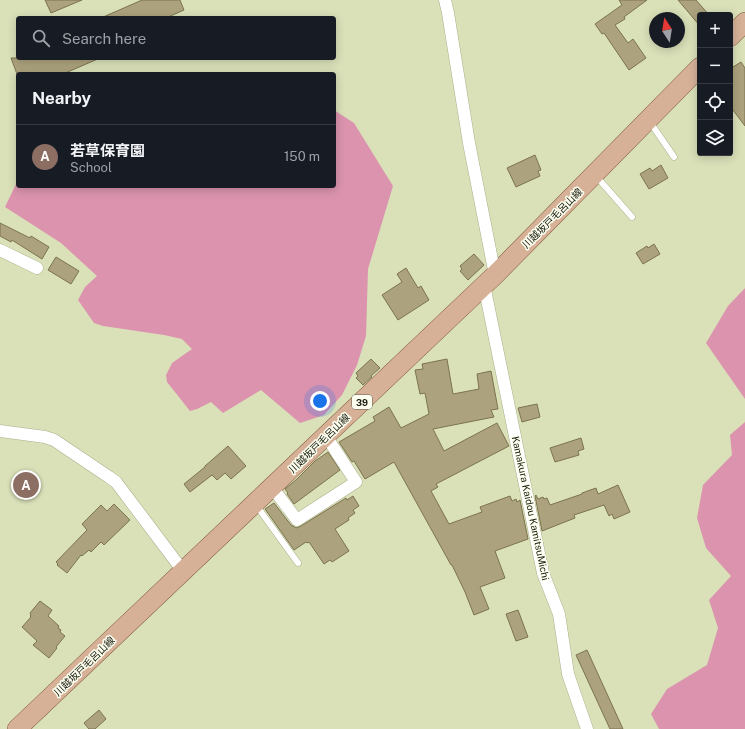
<!DOCTYPE html>
<html lang="en">
<head>
<meta charset="utf-8">
<style>
	body { margin:0; font-family:"Public Sans","Noto Sans JP",sans-serif; background:#20242c; color:#f1f3f6 }
	.controls { position:absolute; right:12px; top:12px; display:grid; overflow:hidden; border-radius:4px; box-shadow:0 2px 10px #0003 }
	.controls button { width:36px; height:36px; display:grid; place-items:center; padding:0; border:0; border-bottom:1px solid #363941; background:#171b24; color:#f1f3f6; font:20px sans-serif }
	.compass { position:absolute; left:649px; top:12px; width:36px; height:36px; border-radius:50%; background:#171b24; box-shadow:0 2px 10px #0003; rotate:348deg }
	.you { position:absolute; left:320px; top:401px; width:14px; height:14px; margin:-10px; border:3px solid #fff; border-radius:50%; background:#1a73e8; box-shadow:0 0 0 6px #1a73e833 }
	.badge { display:grid; place-items:center; width:26px; height:26px; border-radius:50%; background:#7c3aed; color:#fff; font-size:13px; font-weight:700 }
	.pin { position:absolute; translate:-50% -50%; border:2px solid #fff; box-shadow:0 1px 4px #0006 }
	.list { margin:0; padding:0; list-style:none }
	h2 { display:flex; justify-content:space-between; align-items:center; height:52px; margin:0; padding:0 16px; font-size:17px }
	h2 small { font-size:13px; font-weight:400; color:#9ea1a6 }
	.list li { display:grid; grid-template-columns:26px 1fr auto; gap:12px; align-items:center; box-sizing:border-box; height:64px; padding:0 16px; border-top:1px solid #363941 }
	.list b { display:block; font-size:15px; white-space:nowrap }
	.list p { margin:0; font-size:13px; white-space:nowrap; color:#9ea1a6 }
	.list em { font-size:13px; font-style:normal; color:#9ea1a6 }
	.icon { flex:none; width:22px; height:22px; fill:none; stroke:currentColor; stroke-width:2; stroke-linecap:round; stroke-linejoin:round }
	.map { position:relative; flex:none; width:745px; height:729px; overflow:hidden }
	.search { position:absolute; background:#171b24; box-shadow:0 2px 10px #0003; left:16px; top:16px; width:320px; height:44px; display:flex; align-items:center; gap:10px; box-sizing:border-box; padding:0 14px; border-radius:4px; color:#9ea1a6; font-size:15px }
	.panel { position:absolute; background:#171b24; box-shadow:0 2px 10px #0003; left:16px; top:72px; width:320px; height:116px; border-radius:4px }
	.map>svg:first-child { display:block }
</style>
</head>
<body>
<div class="map">
<svg width="745" height="729" viewBox="0 0 745 729">
	<rect width="100%" height="100%" fill="#dae1b9"/>
	<g fill="#db93ae">
		<path d="M334 110 354 123 393 186 368 269 366 336 357 365 342 395 324 415 300 423 261 390 223 413 211 402 197 409 190 411 167 382 166 375 172 363 192 349 182 339 164 335 103 326 94 323 78 300 85 287 97 276 61 243 5 207 18 180V186H334Z"/>
		<path d="M745 288V399L706 343 728 306Z"/>
		<path d="M745 422V729H659L651 714 667 689 707 665 718 628 709 600 731 576 706 548 697 518 703 485 732 455 730 435Z"/>
	</g>
	<g fill="#aca27d" stroke="#7c734f">
		<path d="M45 0H82L51 13Z"/>
		<path d="M142 0H180L184 10 166 18H101Z"/>
		<path d="M619 0H647L624 17 625 19 615 25 628 43 633 39 646 58 629 70 604 33 602 34 595 24 622 5Z"/>
		<path d="M678 0H696L709 15H700V26Z"/>
		<path d="M11 58H100L63 74H17Z"/>
		<path d="M741 62 745 68V126L730 106V69Z"/>
		<path d="M535 155 541 170 538 171 540 176 516 187 507 168Z"/>
		<path d="M661 165 668 178 649 189 640 174 650 168 652 171Z"/>
		<path d="M0 223 30 238 31 236 49 247 42 259 12 240 11 242 0 236Z"/>
		<path d="M654 244 660 254 643 264 636 253 647 246 648 248Z"/>
		<path d="M474 254 484 265 468 280 460 271 462 269 460 266Z"/>
		<path d="M56 257 79 271 71 284 48 270Z"/>
		<path d="M406 268 418 288 421 286 429 300 398 320 382 295 402 282 397 274Z"/>
		<path d="M371 359 380 368 371 376 372 377 363 385 356 378 358 376 356 373Z"/>
		<path d="M447 359 453 394 479 389 477 374 491 371 498 409 491 410 494 417 433 429 444 451 497 423 509 446 436 484 438 487 431 491 449 524 482 512 480 507 510 496 512 501 516 499 517 502 520 500 528 539 495 551 505 578 480 587 489 609 474 615 465 592 452 565H451L394 462 365 479 354 461 352 462 339 442 375 421 373 417 389 407 401 428 429 414 425 393 420 394 415 370 423 369 422 364Z"/>
		<path d="M537 404 540 417 522 422 518 408Z"/>
		<path d="M581 438 584 449 578 451 579 455 555 462 550 448Z"/>
		<path d="M228 446 246 466 231 479 225 473 217 480 212 475 190 492 184 484 205 467V466Z"/>
		<path d="M328 452 340 470 294 504 287 494 288 493 285 489 297 479 315 461Z"/>
		<path d="M618 485 630 512 614 519 612 514 609 516 604 505 574 515 575 518 542 531 535 496 536 495 538 499 543 497 544 499 547 498 550 505 582 494V493L596 488 598 494Z"/>
		<path d="M353 496 359 506 353 510 355 513 348 518 349 520 335 529 349 551 332 562 330 560 324 564 309 542 307 543 306 542 294 550 265 509 274 503 291 525 296 528 301 526 346 498 347 500Z"/>
		<path d="M114 504 130 520 104 545 101 542 91 552 89 550 82 556 81 555 67 573 57 565 58 564 56 562 87 530 82 524 101 505 107 511Z"/>
		<path d="M40 601 52 610 48 616 59 626 58 628 61 630 60 632 65 636 56 647 57 648 49 658 33 645 37 641 22 627 31 617 30 616 31 615 30 613Z"/>
		<path d="M518 610 528 637 516 641 506 614Z"/>
		<path d="M587 650 623 729H610L576 655Z"/>
		<path d="M99 710 106 719 95 729H89L84 723Z"/>
	</g>
	<g fill="none" stroke-linecap="round" stroke-linejoin="round">
		<defs>
			<g id="lane">
				<path d="M650 122 674 157"/>
				<path d="M596 176 632 217"/>
				<path d="M256 505 298 563"/>
			</g>
			<g id="street">
				<path d="M445 0 448 13 469 143 495 275"/>
				<path d="M0 250 37 268"/>
				<path d="M484 285 543 573 559 614 568 674 587 729"/>
				<path d="M0 431 45 437 54 440 109 477 116 482 183 571"/>
				<path d="M272 487 297 520 356 482 326 436"/>
			</g>
			<g id="primary">
				<path d="M730 37 745 22"/>
				<path d="M17 729 495 275 700 67"/>
			</g>
		</defs>
		<use href="#lane" stroke="#a9af89" stroke-width="7"/>
		<use href="#street" stroke="#a9af89" stroke-width="13"/>
		<use href="#primary" stroke="#815a3a" stroke-width="20"/>
		<use href="#lane" stroke="#fff" stroke-width="6"/>
		<use href="#street" stroke="#fff" stroke-width="12"/>
		<use href="#primary" stroke="#d6b198" stroke-width="19"/>
	</g>
	<g text-anchor="middle" dominant-baseline="central" stroke-width="3" stroke-linejoin="round" paint-order="stroke">
		<rect fill="#fcffef" stroke="#5c5f50" stroke-width="1" x="352" y="395" width="20" height="14" rx="3"/>
		<g font-size="9" font-weight="bold" fill="#181a0c">
			<text x="362" y="402">39</text>
		</g>
		<g font-size="10" fill="#181a0c" stroke="#fcffef">
			<text transform="translate(552 218) rotate(-45)">川越坂戸毛呂山線</text>
			<text transform="translate(319 443) rotate(-44)">川越坂戸毛呂山線</text>
			<text transform="translate(531 508) rotate(78)">Kamakura Kaidou KamitsuMichi</text>
			<text transform="translate(84 666) rotate(-44)">川越坂戸毛呂山線</text>
		</g>
	</g>
</svg>
<div class="controls">
<button>+</button>
<button>−</button>
<button><svg class="icon" aria-label="locate" viewBox="0 0 24 24"><circle cx="12" cy="12" r="6"/><path d="M12 2v4M12 18v4M2 12h4M18 12h4"/></svg></button>
<button><svg class="icon" aria-label="layers" viewBox="0 0 24 24"><path d="M12 4l9 5-9 5-9-5zM3 14l9 5 9-5"/></svg></button>
</div>
<svg class="compass" viewBox="-18 -18 36 36"><path d="M0-13l5 13h-10z" fill="#e53935"/><path d="M0 13l5-13h-10z" fill="#9ea1a6"/></svg>
<div class="you"></div>
<div class="pin badge" style="left:26px;top:485px;background:#8d6e63">A</div>
<div class="search"><svg class="icon" aria-label="search" viewBox="0 0 24 24"><circle cx="10" cy="10" r="6"/><path d="M15 15l6 6"/></svg>Search here</div>
<section class="panel">
<h2>Nearby<small></small></h2>
<ul class="list">
<li><span class="badge" style="background:#8d6e63">A</span><div><b>若草保育園</b><p>School</p></div><em>150 m</em></li>
</ul>
</section>
</div>
</body>
</html>
